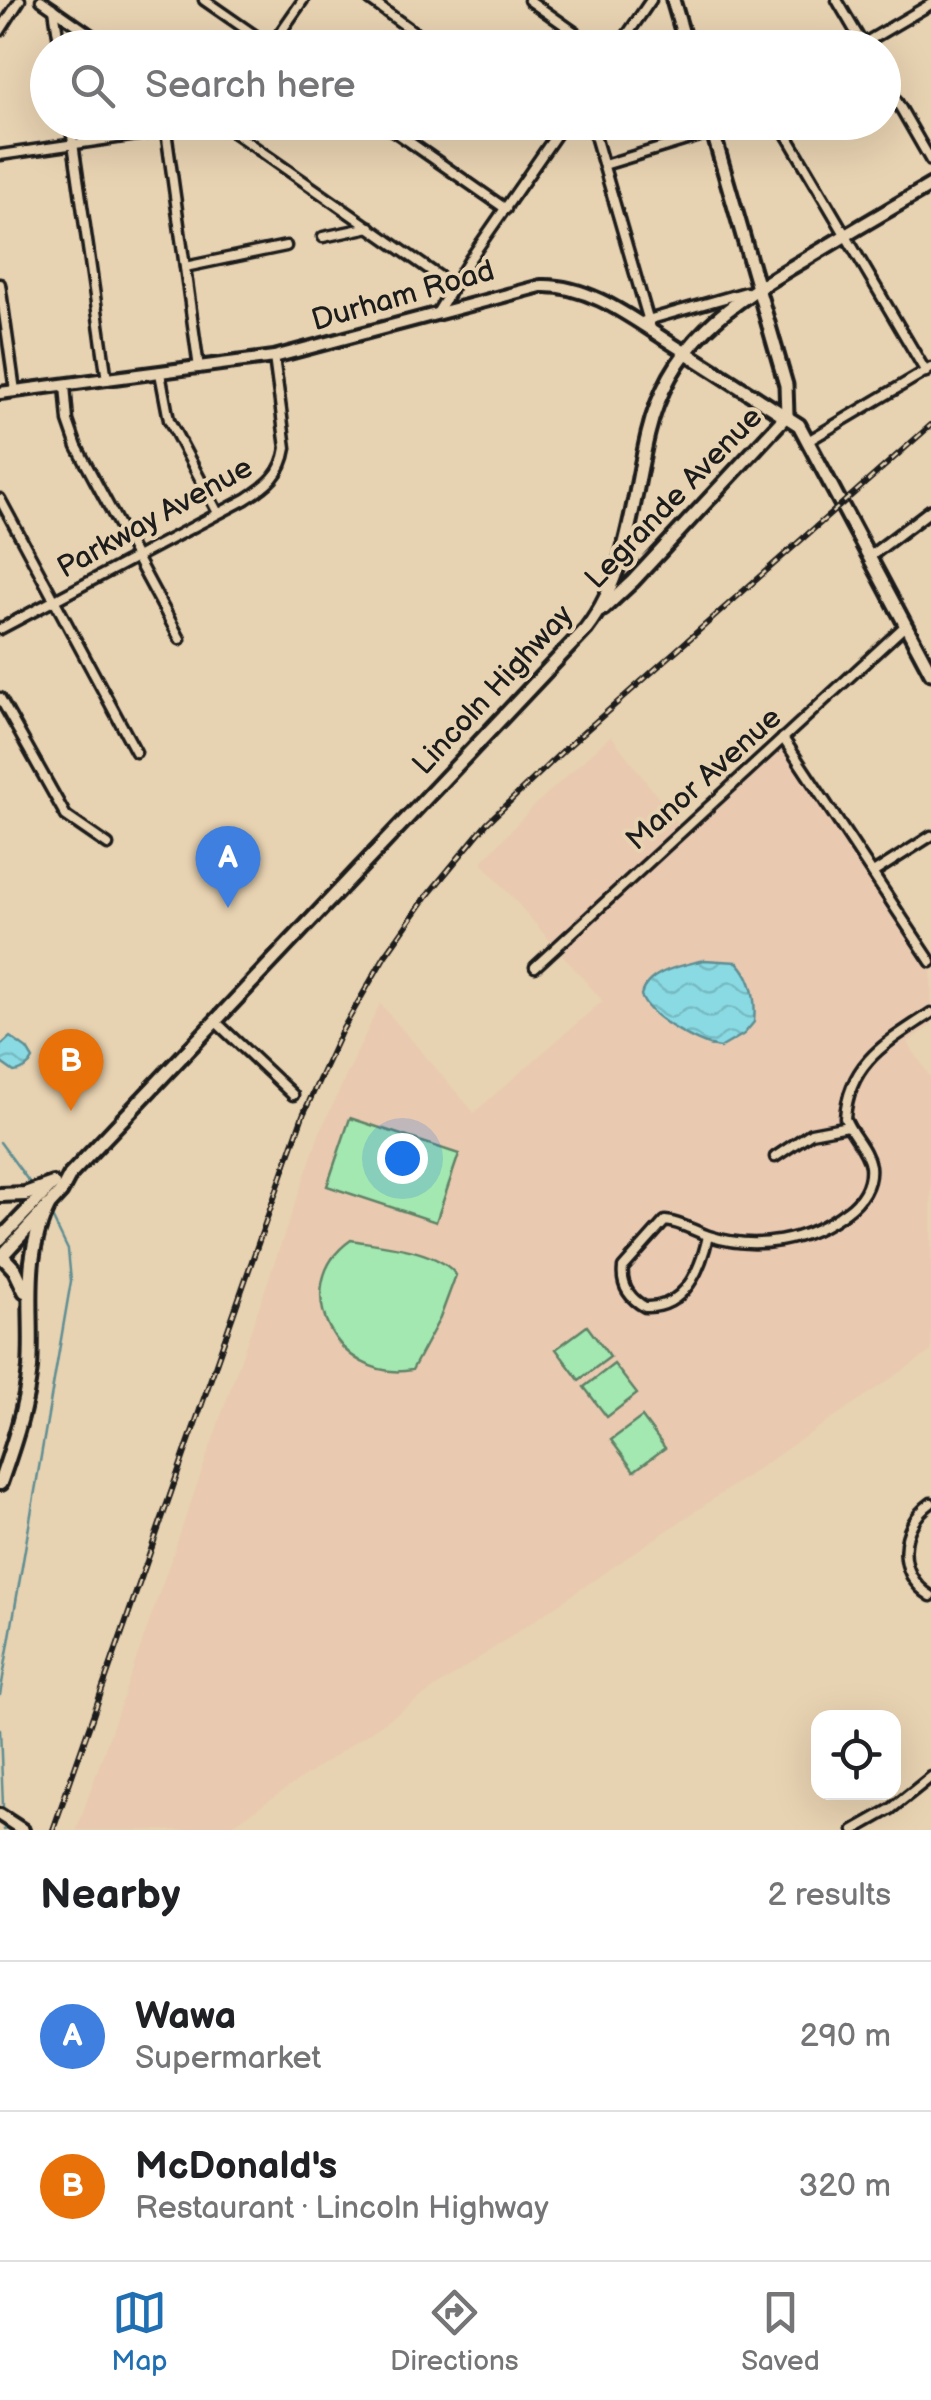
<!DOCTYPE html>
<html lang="en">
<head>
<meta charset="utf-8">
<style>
	body { margin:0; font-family:"Balsamiq Sans",sans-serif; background:#f6f6f6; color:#202124 }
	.controls { position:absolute; right:30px; bottom:30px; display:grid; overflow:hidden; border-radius:20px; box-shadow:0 10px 40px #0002 }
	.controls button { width:90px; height:90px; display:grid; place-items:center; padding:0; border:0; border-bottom:2px solid #e0e0e0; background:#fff; color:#202124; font:50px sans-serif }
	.you { position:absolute; left:402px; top:1158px; width:35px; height:35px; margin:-25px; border:8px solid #fff; border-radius:50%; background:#1a73e8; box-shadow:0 0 0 15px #1a73e833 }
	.badge { display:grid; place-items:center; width:65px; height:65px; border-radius:50%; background:#1f6fb2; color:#fff; font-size:32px; font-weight:700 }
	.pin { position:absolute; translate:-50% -82px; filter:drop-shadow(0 2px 5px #0008) }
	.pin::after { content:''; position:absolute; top:52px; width:35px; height:30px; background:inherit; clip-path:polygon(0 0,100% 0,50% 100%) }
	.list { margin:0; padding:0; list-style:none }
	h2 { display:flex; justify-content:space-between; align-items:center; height:130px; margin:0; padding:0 40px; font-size:42px }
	h2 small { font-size:32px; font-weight:400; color:#757577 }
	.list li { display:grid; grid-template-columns:65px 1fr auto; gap:30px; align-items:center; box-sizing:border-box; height:150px; padding:0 40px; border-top:2px solid #e0e0e0 }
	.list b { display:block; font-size:38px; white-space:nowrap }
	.list p { margin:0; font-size:32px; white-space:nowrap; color:#757577 }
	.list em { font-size:32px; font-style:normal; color:#757577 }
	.icon { flex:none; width:55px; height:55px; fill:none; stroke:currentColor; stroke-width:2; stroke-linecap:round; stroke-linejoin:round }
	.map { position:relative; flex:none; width:931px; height:1830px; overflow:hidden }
	.search { position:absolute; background:#fff; box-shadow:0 10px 40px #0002; left:30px; right:30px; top:30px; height:110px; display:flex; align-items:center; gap:25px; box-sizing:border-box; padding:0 35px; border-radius:55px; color:#757577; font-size:38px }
	.sheet { height:430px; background:#fff }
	nav { display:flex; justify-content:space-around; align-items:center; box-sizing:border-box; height:140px; border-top:2px solid #e0e0e0; background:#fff; font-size:28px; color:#757577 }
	nav a { display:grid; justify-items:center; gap:5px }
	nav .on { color:#1f6fb2 }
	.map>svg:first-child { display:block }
</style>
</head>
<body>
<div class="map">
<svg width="931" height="1830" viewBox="0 0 931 1830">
	<defs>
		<pattern id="water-waves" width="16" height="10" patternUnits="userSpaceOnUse" patternTransform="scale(2.5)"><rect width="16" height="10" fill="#8adae3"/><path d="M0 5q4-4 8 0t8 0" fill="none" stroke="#76bac2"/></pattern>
	</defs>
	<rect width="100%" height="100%" fill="#e7d2b1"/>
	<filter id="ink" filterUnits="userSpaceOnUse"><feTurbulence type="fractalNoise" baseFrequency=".01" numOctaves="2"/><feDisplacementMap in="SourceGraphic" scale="20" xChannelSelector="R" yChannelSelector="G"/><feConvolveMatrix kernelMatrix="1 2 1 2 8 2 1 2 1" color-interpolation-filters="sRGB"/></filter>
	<g filter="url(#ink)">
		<path fill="#e9c9b0" d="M611 736 684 832 784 745 919 952 931 945V1025L907 1042 931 1079V1351L225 1830H77L320 1133 380 1004 474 1113 603 1001 482 862 535 805Z"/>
		<g fill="#a3e7b1" stroke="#608266" stroke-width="2.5">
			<path d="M350 1118 459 1154 436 1222 327 1186Z"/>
			<path d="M351 1240C380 1245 438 1249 456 1275L440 1318 412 1370C337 1384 286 1285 351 1240Z"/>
			<path d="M587 1326 610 1357 579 1380 556 1349Z"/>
			<path d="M614 1364 637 1394 607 1417 584 1387Z"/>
			<path d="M642 1417 665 1448 634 1471 611 1440Z"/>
		</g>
		<g fill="url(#water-waves)" stroke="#5e8e93" stroke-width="2.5">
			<path d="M704 960 737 962C753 978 756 1001 754 1022L744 1034 720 1048C698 1044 646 1016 641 995 648 970 682 966 704 960Z"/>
			<path d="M10 1037 27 1049 33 1059C29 1067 23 1071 14 1072L0 1062V1046Z"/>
		</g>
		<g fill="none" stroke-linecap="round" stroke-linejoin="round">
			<g stroke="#5e8e93" stroke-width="2.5">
				<path d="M0 1142 30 1183"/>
				<path d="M0 1695 71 1281 68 1250 53 1219"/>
				<path d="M0 1729 3 1806"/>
				<path d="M4 1830V1827"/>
			</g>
			<defs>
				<g id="minor">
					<path d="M41 0 110 48"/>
					<path d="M204 0 273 48"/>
					<path d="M370 0 436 48"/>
					<path d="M529 0 597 48"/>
					<path d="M837 0 865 48"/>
					<path d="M54 9 60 48"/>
					<path d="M0 31 20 0"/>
					<path d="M271 46 303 0"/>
					<path d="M618 48 651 0"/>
					<path d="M856 48 931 4"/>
					<path d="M884 79 931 161"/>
					<path d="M70 122 107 380"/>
					<path d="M219 122 453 286"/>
					<path d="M381 122 506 209"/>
					<path d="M591 122 652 332"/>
					<path d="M779 122 926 372"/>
					<path d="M166 131 199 368"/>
					<path d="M0 155 219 123"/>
					<path d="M604 165 713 132 729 122"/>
					<path d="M323 237 370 227"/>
					<path d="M185 267 286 246"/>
					<path d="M0 284 15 391"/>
					<path d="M437 313 470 259 565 122"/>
					<path d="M644 321 746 292"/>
					<path d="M160 373 169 420 218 513"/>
					<path d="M65 385 68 421 77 447 180 639"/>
					<path d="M808 441 931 368"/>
					<path d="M0 499 136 752"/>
					<path d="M0 629 246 499C268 485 282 474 286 448L274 357"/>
					<path d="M0 698 66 816 108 845"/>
					<path d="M783 738 931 962"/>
					<path d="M873 873 931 836"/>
					<path d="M535 967 906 625"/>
					<path d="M215 1021 293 1095"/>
					<path d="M775 1157 811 1133 848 1126"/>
					<path d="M708 1236C701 1268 685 1309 645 1307 629 1298 621 1285 623 1268L665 1221C680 1222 694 1231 709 1236 756 1251 807 1242 847 1211 861 1201 872 1185 870 1166 867 1148 851 1135 845 1118 849 1061 888 1042 931 1013"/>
					<path d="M931 1503C899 1526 895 1574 931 1596"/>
					<path d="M854 1830 891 1809 931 1777"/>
				</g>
				<path id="tertiary" d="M869 557 931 510"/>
				<g id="secondary">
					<path d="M0 393 274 357 541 286C594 284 641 326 685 352"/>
					<path d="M0 1815 23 1830"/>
				</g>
				<g id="primary">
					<path d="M673 0 687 48"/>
					<path d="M710 122 786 385 787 415"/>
					<path d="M685 352 799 425 931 673"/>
					<path d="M603 609 633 581 787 415"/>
					<path d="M0 1239 53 1184"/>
					<path d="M0 1258 61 1192 70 1175 586 629C629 572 632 501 648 434 670 342 729 304 806 259 847 234 889 210 931 185"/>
				</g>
				<g id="motorway">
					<path d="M0 1195 25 1194 53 1184"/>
					<path d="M2 1256 15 1270 25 1291"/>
					<path d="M0 1483C13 1446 26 1408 30 1368 34 1312 21 1259 48 1206"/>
				</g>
			</defs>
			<use href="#minor" stroke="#1c1c1c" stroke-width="15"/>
			<use href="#tertiary" stroke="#1c1c1c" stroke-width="16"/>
			<use href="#secondary" stroke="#1c1c1c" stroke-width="18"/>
			<use href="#primary" stroke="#1c1c1c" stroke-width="19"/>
			<use href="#motorway" stroke="#1c1c1c" stroke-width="20"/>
			<use href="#minor" stroke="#e7d2b1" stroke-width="8"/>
			<use href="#tertiary" stroke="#e7d2b1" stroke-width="9"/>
			<use href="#secondary" stroke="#e7d2b1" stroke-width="10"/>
			<use href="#primary" stroke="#e7d2b1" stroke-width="11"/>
			<use href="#motorway" stroke="#e7d2b1" stroke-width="12"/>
			<defs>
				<path id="rail" d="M53 1830 303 1115 341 1032 385 956 427 896 487 823 565 749 931 425"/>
			</defs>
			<use href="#rail" stroke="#1c1c1c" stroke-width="6"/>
			<use href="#rail" stroke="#e7d2b1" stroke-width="2.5" stroke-dasharray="8" stroke-linecap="butt"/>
		</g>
	</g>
	<g text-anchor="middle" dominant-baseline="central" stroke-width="8" stroke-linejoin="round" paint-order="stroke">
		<g font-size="30" fill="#1c1c1c" stroke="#e7d2b1">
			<text transform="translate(403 296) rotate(-16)">Durham Road</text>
			<text transform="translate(674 498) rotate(-46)">Legrande Avenue</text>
			<text transform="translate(155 518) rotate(-29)">Parkway Avenue</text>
			<text transform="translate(493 690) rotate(-47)">Lincoln Highway</text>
			<text transform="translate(704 779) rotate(-42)">Manor Avenue</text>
		</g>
	</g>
</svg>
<div class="controls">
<button><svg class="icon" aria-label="locate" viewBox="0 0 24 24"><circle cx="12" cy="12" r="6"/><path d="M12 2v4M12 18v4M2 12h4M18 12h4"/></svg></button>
</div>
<div class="you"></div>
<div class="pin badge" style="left:228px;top:908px;background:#3f7fe0">A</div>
<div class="pin badge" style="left:71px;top:1111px;background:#e8710a">B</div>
<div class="search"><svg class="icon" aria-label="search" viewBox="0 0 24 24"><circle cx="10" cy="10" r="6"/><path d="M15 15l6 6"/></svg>Search here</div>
</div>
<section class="sheet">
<h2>Nearby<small>2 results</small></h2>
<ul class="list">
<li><span class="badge" style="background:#3f7fe0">A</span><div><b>Wawa</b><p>Supermarket</p></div><em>290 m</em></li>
<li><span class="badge" style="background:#e8710a">B</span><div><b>McDonald's</b><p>Restaurant · Lincoln Highway</p></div><em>320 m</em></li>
</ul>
</section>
<nav>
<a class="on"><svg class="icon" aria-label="map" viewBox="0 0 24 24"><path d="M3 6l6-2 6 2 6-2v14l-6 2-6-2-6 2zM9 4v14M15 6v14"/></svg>Map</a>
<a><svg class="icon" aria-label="directions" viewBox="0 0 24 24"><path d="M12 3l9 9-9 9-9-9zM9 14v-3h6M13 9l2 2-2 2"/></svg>Directions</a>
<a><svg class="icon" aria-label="saved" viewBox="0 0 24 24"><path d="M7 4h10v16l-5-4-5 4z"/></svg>Saved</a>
</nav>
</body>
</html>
